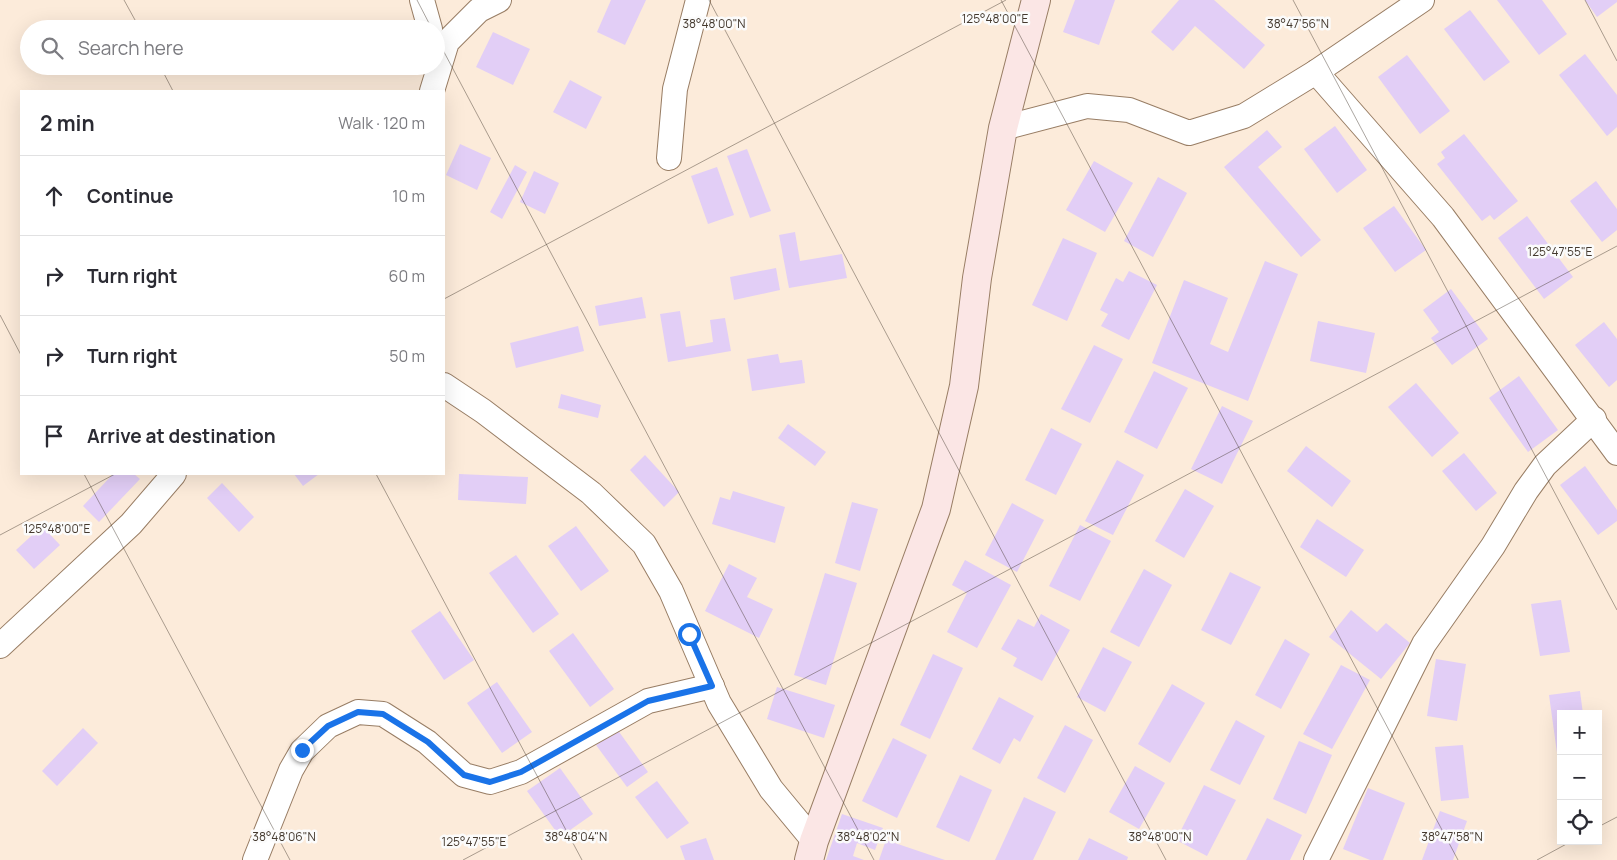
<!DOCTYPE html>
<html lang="en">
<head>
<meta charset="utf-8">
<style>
	body { margin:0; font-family:Manrope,sans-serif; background:#f2f2f3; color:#2b2b33 }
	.controls { position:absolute; right:15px; bottom:15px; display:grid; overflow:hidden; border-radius:0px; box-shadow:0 5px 20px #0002 }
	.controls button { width:45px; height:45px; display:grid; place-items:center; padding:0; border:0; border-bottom:1px solid #e1e1e2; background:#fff; color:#2b2b33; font:25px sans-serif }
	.stop { position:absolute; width:15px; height:15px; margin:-11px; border:4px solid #1a73e8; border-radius:50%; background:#fff }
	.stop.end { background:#1a73e8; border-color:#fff; box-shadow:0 1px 5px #0008 }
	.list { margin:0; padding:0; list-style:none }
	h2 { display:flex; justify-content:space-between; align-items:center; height:65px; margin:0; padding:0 20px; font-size:21px }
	h2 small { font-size:16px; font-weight:400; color:#7c7c81 }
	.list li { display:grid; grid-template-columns:32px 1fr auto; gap:15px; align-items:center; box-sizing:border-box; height:80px; padding:0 20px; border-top:1px solid #e1e1e2 }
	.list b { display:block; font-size:19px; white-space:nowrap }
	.list em { font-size:16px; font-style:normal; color:#7c7c81 }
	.icon { flex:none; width:28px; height:28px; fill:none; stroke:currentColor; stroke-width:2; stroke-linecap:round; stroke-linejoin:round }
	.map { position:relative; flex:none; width:1617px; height:860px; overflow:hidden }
	.search { position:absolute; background:#fff; box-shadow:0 5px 20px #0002; left:20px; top:20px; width:425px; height:55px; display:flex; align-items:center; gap:12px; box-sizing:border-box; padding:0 18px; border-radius:28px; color:#7c7c81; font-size:19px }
	.panel { position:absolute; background:#fff; box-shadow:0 5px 20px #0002; left:20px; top:90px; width:425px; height:385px; border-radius:0px }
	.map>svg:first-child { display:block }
</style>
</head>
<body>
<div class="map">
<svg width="1617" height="860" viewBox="0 0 1617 860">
	<rect width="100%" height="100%" fill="#fcebda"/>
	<g fill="#e2cef6">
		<path d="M611 0H646L625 45 597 32Z"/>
		<path d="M1075 0H1115L1099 45 1063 32Z"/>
		<path d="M1179 0H1214L1265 45 1244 69 1195 26 1173 51 1151 32Z"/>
		<path d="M1497 0H1542L1567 34 1539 55Z"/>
		<path d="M1585 0H1617V2L1597 17Z"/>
		<path d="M1470 10 1510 62 1484 81 1444 29Z"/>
		<path d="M493 32 530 49 513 85 476 67Z"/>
		<path d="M1585 54 1617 95V127L1607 136 1559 75Z"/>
		<path d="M1407 55 1450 111 1420 134 1378 77Z"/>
		<path d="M570 80 602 97 586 129 553 112Z"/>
		<path d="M1335 126 1367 170 1337 193 1304 149Z"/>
		<path d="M1267 130 1282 147 1258 167 1321 240 1301 257 1224 167Z"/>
		<path d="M1464 134 1518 201 1494 220 1490 215 1482 221 1437 164 1445 158 1441 152Z"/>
		<path d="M460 144 491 158 477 190 446 175Z"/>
		<path d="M747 149 771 211 750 218 727 156Z"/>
		<path d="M1094 161 1133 183 1105 232 1066 210Z"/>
		<path d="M515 165 527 172 502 219 490 212Z"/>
		<path d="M717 167 734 215 708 224 691 176Z"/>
		<path d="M534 171 559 183 545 214 520 202Z"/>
		<path d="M1158 177 1187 193 1153 257 1124 241Z"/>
		<path d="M1596 181 1617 209V230L1602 242 1570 201Z"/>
		<path d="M1394 206 1426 250 1395 272 1363 228Z"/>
		<path d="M1527 216 1573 277 1544 299 1498 238Z"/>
		<path d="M795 232 800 261 842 254 847 278 789 288 779 235Z"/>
		<path d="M1063 238 1097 253 1067 321 1032 305Z"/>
		<path d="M1265 261 1298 274 1248 401 1152 363 1184 280 1228 298 1210 344 1228 352Z"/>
		<path d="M776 268 780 290 734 300 730 277Z"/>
		<path d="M1129 271 1157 285 1129 340 1101 326 1108 314 1100 310 1116 278 1123 282Z"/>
		<path d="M1451 289 1488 339 1452 365 1431 338 1439 332 1423 310Z"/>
		<path d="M642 297 646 318 599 326 595 306Z"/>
		<path d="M680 311 686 347 713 342 710 320 725 318 731 351 668 362 660 314Z"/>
		<path d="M1318 321 1375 333 1366 373 1310 361Z"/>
		<path d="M1604 322 1617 339V380L1609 387 1575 345Z"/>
		<path d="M578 326 584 351 516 368 510 343Z"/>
		<path d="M1094 345 1123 359 1090 423 1061 409Z"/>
		<path d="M778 354 780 363 802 360 805 383 752 391 747 359Z"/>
		<path d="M1154 371 1188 388 1157 449 1124 432Z"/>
		<path d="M1519 376 1558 430 1528 452 1489 398Z"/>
		<path d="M1416 383 1459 433 1432 457 1388 407Z"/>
		<path d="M561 394 601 405 598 418 558 408Z"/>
		<path d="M1222 406 1253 421 1222 484 1191 469Z"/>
		<path d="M788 424 826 452 815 466 778 438Z"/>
		<path d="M1051 428 1082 444 1056 495 1025 480Z"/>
		<path d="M1306 446 1351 481 1332 507 1287 471Z"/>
		<path d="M1464 453 1497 493 1476 511 1442 471Z"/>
		<path d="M645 455 679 492 664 507 630 470Z"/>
		<path d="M1117 460 1144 475 1113 535 1085 521Z"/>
		<path d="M1585 466 1617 510V521L1598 535 1560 485Z"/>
		<path d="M113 474H134L140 479 99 522 83 506Z"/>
		<path d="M294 474H319L303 486Z"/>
		<path d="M459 474 528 477 526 504 458 500Z"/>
		<path d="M222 483 254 517 239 532 207 498Z"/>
		<path d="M1185 489 1214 506 1184 558 1155 541Z"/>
		<path d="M733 491 785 507 775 543 712 524 720 497 730 500Z"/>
		<path d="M852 502 878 509 860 571 835 563Z"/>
		<path d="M1012 503 1044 520 1017 572 985 555Z"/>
		<path d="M1317 519 1364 550 1346 577 1300 547Z"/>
		<path d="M1080 525 1111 541 1080 601 1049 586Z"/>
		<path d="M42 526 60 545 34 569 16 550Z"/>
		<path d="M576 526 609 571 581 591 548 546Z"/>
		<path d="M516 555 559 614 533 633 489 573Z"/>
		<path d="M965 560 1011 585 977 648 947 632 967 593 952 585Z"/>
		<path d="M729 564 757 578 747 597 773 609 759 638 705 611Z"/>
		<path d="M1144 569 1172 585 1139 647 1110 632Z"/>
		<path d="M1230 572 1261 587 1231 645 1201 630Z"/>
		<path d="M825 573 857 583 826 685 794 675Z"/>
		<path d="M1561 600 1570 652 1540 656 1531 604Z"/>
		<path d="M1351 610 1377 632 1386 623 1410 643 1381 679 1329 637Z"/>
		<path d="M440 611 474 660 444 680 411 631Z"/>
		<path d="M1041 614 1070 630 1042 681 1013 666 1017 658 1001 649 1018 619 1034 627Z"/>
		<path d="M573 633 614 689 590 707 549 651Z"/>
		<path d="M1285 639 1310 654 1281 709 1255 695Z"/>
		<path d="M1103 647 1132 662 1105 712 1077 697Z"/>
		<path d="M933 654 963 668 930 739 900 725Z"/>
		<path d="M1436 659 1466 664 1457 721 1427 716Z"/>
		<path d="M1341 665 1370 680 1332 749 1303 734Z"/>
		<path d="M497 682 532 732 502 753 467 703Z"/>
		<path d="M1172 684 1205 703 1170 763 1138 744Z"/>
		<path d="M777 687 835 705 824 738 767 719Z"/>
		<path d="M1580 691 1583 714H1561V759L1558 760 1549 695Z"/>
		<path d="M999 697 1034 716 1020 742 1014 738 1000 764 972 749Z"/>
		<path d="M1236 720 1265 736 1240 785 1210 770Z"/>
		<path d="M1065 725 1093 740 1065 793 1037 778Z"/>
		<path d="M83 728 98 743 57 786 42 771Z"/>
		<path d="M617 729 648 772 627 787 596 745Z"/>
		<path d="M893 738 927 755 897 818 862 801Z"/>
		<path d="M1299 741 1332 755 1306 814 1273 799Z"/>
		<path d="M1463 745 1469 798 1441 801 1435 747Z"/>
		<path d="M1135 766 1165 783 1139 829 1109 812Z"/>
		<path d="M560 768 593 814 560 837 527 791Z"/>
		<path d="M960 775 992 790 969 842 936 827Z"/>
		<path d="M657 781 689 823 667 839 635 797Z"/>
		<path d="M1204 785 1236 800 1207 856 1176 840Z"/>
		<path d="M1368 788 1405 803 1383 860H1370L1343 849Z"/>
		<path d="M1024 797 1056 812 1033 860H995Z"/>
		<path d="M1440 811 1467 821 1453 860H1422Z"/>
		<path d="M842 814 883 828 875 850 857 843 853 856 864 860H826Z"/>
		<path d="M1267 818 1302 835 1290 860H1246Z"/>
		<path d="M706 838 714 860H685L680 846Z"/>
		<path d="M1089 838 1128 857 1127 860H1078Z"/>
		<path d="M886 840 945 860H879Z"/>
	</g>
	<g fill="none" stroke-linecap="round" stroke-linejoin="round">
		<defs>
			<g id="street">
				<path d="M422 0 430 29"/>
				<path d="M1316 72 1443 217 1617 453"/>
				<path d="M432 91 447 42 479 10 499 0"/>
				<path d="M1003 128 1087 106 1129 110 1189 133 1244 116 1316 72 1422 0"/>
				<path d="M669 158 675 89 698 0"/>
				<path d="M444 385 483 411 591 493 644 544 671 591 719 703 771 789 814 841"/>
				<path d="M0 646 131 524 174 474"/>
				<path d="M255 860 291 770 302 751 328 726 358 712 383 714 427 742 464 775 490 782 521 772 648 701 712 686"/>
				<path d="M1316 860 1424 644 1493 546 1526 491 1545 465 1594 419"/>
			</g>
			<path id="secondary" d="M809 860 814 841 936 509 964 386 977 278 1003 128 1036 0"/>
		</defs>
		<use href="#street" stroke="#987d64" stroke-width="26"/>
		<use href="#secondary" stroke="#987d64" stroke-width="30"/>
		<use href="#street" stroke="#fff" stroke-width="24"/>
		<use href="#secondary" stroke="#fbe6e5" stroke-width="28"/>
	</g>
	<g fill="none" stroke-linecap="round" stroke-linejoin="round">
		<path stroke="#1a73e8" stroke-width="6" d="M302 750 328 726 358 712 383 714 428 742 464 775 490 782 521 772 648 701 712 686 689 634"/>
	</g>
	<path fill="none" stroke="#44392e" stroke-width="1" stroke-opacity="0.45" d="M124 0 140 29M417 0 432 29M709 0 1166 860M1001 0 1458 860M1293 0 1617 610M1585 0 1617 61M436 37 874 860M160 66 173 91M444 299 1006 0M0 315 21 355M84 474 290 860M376 474 582 860M0 535 115 474M1598 827 1617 817M463 860 1617 246M1537 860 1572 841"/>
	<g font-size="12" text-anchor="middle" fill="#44392e" stroke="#fbfbfb" stroke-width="5" stroke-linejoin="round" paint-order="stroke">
		<text x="995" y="23">125°48'00"E</text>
		<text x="714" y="28">38°48'00"N</text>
		<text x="1298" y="28">38°47'56"N</text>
		<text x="1560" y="256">125°47'55"E</text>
		<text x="57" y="533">125°48'00"E</text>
		<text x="284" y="841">38°48'06"N</text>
		<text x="576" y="841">38°48'04"N</text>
		<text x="868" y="841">38°48'02"N</text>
		<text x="1160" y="841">38°48'00"N</text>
		<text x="1452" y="841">38°47'58"N</text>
		<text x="474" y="846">125°47'55"E</text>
	</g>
</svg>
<div class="controls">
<button>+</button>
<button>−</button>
<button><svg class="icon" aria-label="locate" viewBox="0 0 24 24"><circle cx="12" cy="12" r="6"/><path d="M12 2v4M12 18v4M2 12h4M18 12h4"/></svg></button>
</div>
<div class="stop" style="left:689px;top:634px"></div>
<div class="stop end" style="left:302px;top:750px"></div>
<div class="search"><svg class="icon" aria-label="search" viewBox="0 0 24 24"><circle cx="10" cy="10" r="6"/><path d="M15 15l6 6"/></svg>Search here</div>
<section class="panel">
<h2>2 min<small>Walk · 120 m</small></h2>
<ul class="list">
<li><svg class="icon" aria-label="ahead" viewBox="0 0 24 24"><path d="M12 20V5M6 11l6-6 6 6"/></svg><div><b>Continue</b></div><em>10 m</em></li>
<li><svg class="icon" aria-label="right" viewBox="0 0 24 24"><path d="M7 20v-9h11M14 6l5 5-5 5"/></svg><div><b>Turn right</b></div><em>60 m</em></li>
<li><svg class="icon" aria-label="right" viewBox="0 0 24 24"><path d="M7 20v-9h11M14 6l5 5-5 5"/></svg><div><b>Turn right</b></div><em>50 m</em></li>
<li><svg class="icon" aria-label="arrive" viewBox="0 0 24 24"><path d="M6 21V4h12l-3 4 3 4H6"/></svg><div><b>Arrive at destination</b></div></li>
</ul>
</section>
</div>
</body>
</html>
